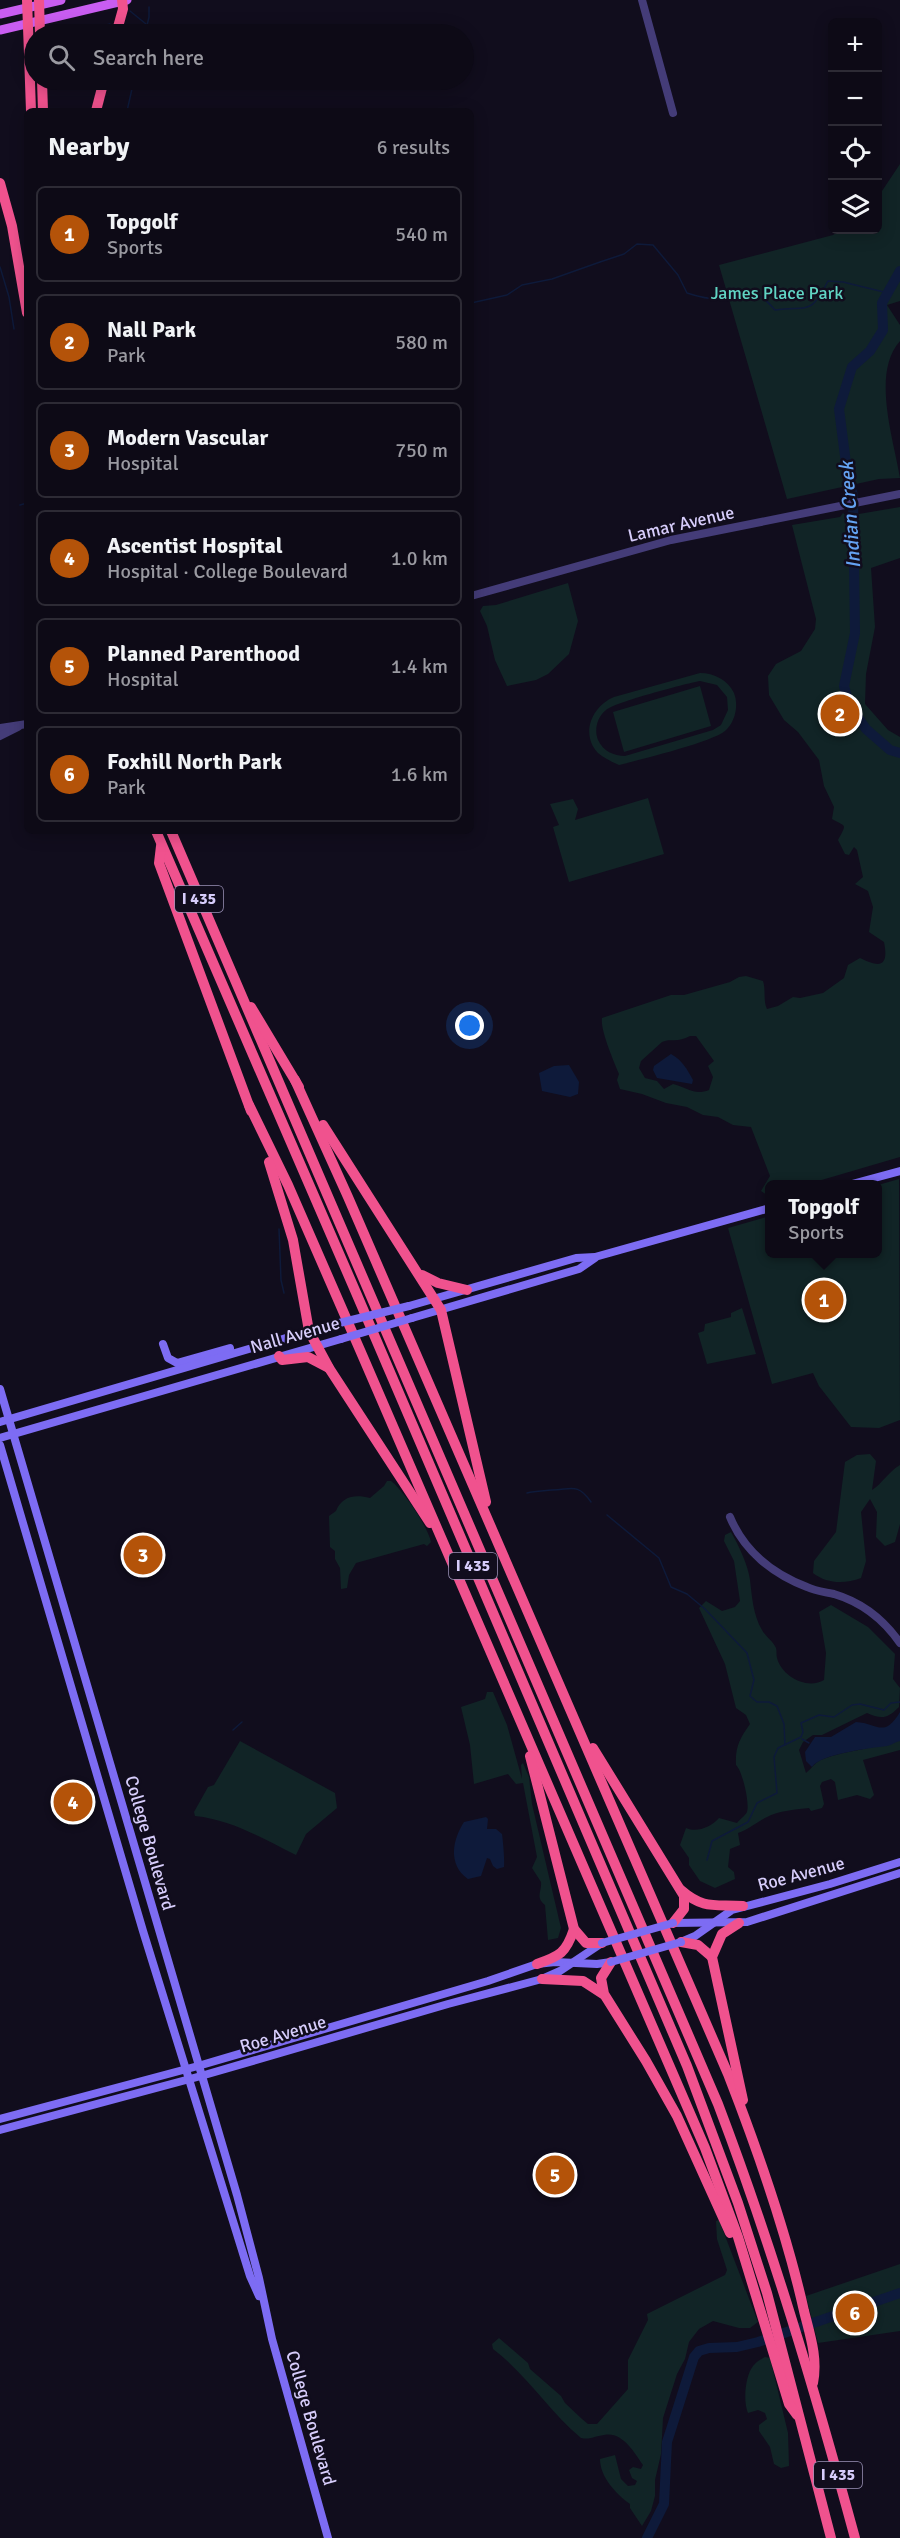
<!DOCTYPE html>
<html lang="en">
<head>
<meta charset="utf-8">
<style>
	body { margin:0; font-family:Signika,sans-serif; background:#16131f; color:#f1f3f6 }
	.controls { position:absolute; right:18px; top:18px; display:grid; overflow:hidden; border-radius:9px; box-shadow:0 3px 15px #0003 }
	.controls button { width:54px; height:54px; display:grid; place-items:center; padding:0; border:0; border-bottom:2px solid #2d2b35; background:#0d0a16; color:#f1f3f6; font:30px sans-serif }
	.you { position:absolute; left:470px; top:1026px; width:21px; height:21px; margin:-15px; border:4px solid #fff; border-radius:50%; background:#1a73e8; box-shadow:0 0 0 9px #1a73e833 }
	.badge { display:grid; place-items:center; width:39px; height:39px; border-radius:50%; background:#b45309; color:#fff; font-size:20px; font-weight:700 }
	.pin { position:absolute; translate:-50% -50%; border:3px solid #fff; box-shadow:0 2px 6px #0006 }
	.popup { position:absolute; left:765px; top:1180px; width:117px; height:78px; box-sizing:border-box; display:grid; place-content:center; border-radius:9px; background:#0d0a16; filter:drop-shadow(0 2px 4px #0005); font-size:20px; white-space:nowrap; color:#9a9aa1 }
	.popup b { font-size:22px; color:#f1f3f6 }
	.popup::after { content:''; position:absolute; left:50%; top:100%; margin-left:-12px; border:12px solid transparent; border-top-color:#0d0a16 }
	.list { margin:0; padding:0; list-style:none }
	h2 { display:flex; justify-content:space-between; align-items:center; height:78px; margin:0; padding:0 24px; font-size:26px }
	h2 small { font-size:20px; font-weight:400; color:#9a9aa1 }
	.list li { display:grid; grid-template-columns:39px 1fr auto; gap:18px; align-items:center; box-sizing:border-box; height:96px; margin:0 12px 12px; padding:0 12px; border:2px solid #2d2b35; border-radius:9px }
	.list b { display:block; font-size:22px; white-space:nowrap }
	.list p { margin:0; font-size:20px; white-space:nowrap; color:#9a9aa1 }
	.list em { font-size:20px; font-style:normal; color:#9a9aa1 }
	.icon { flex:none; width:33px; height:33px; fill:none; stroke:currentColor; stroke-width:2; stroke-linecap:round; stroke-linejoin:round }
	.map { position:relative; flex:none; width:900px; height:2538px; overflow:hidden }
	.search { position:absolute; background:#0d0a16; box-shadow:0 3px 15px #0003; left:24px; top:24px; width:450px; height:66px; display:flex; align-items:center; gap:15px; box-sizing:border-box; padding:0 21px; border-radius:33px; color:#9a9aa1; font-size:22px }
	.panel { position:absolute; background:#0d0a16; box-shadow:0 3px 15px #0003; left:24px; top:108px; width:450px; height:726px; border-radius:9px }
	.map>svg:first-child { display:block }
</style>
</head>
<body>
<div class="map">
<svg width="900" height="2538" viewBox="0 0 900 2538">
	<rect width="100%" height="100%" fill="#110d1d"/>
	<g fill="#112426" fill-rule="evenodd">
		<path d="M900 164V301L887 305 900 325V341C871 373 894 440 900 478L879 479 787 499 719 265 833 235 840 230H878V197Z"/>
		<path d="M900 507V558L871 568 875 627 866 674 865 704 888 730 900 737V1157L808 1184H770V1195H767L761 1191 770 1176 751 1127 733 1125 718 1117 703 1115 687 1107 666 1103 642 1094 620 1089 617 1080 619 1074C614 1062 600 1030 602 1018L671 995H684L730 982 739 977 746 976 763 981C766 990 763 1001 767 1009L778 1006 793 997 800 998 823 993 844 978 848 965 860 958C880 968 889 967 884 942L869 932 873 907 868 891 855 884 863 877 857 850 854 847 849 855 845 854 838 840C848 822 845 827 832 819L834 807 824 786 819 760 798 732 784 720 769 695 768 676 776 664 801 651 815 629 816 619 792 525 840 517 843 513 847 516ZM690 1036H696L714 1061 708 1066 713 1077 709 1090C694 1096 686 1087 673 1084L664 1089 657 1081 645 1078 639 1068 641 1061 662 1042C670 1038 678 1043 690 1036Z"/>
		<path d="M568 583 578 621 569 654 548 674 536 680 507 686 495 660 487 626 480 611 483 606 496 605Z"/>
		<path d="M700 673C714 673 728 680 734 693 739 706 735 722 725 731 712 742 639 760 619 765 612 762 604 758 598 753 580 734 592 706 614 697ZM700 681 717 685 727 697 728 710 721 725 713 730 625 756C614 756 603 751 598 740 594 730 597 717 606 710 616 702 684 684 700 681Z"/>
		<path d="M700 686 711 726 624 752 613 712Z"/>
		<path d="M648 798 664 854 569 882 553 827 559 825 550 804 573 799 578 809 575 820Z"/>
		<path d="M899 1179 900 1420 879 1428 851 1427 819 1386 813 1373 772 1384 728 1228 770 1216V1254H878V1185Z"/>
		<path d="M742 1308 756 1354 707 1364 698 1333 704 1331 705 1324 731 1317V1313Z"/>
		<path d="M870 1454 876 1461 872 1490C883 1483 888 1472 900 1465V1524L895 1542 885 1546 876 1537 877 1512 870 1499 861 1512 866 1561 861 1578C845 1584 827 1584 813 1573L814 1561 836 1532 845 1462 857 1455Z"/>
		<path d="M387 1481H391C403 1490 428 1527 431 1542L427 1546 424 1544 356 1563 349 1575 347 1588 341 1589 340 1568 335 1559V1551L330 1547 329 1516 336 1511C342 1496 355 1494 370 1498L384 1486Z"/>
		<path d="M731 1532C739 1546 748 1565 750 1580 752 1596 753 1615 762 1630 765 1636 773 1641 776 1648 777 1651 776 1655 777 1658 782 1677 808 1690 824 1680L826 1653 819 1612 831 1605 868 1627 895 1654 893 1679 900 1688 899 1707C888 1718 882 1720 867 1713L822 1735H813L803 1742 799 1750 806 1773C812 1768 815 1762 823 1759 847 1750 873 1749 897 1741H900V1750L863 1760 874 1795 870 1799 857 1795 838 1800 835 1782 831 1779 822 1782 820 1786 824 1804 822 1808 811 1811 809 1808C798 1809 777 1811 767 1817 757 1822 748 1830 738 1833L740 1845 730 1849 728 1867 734 1872 735 1879 715 1888 700 1881 689 1865V1858L680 1845 686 1828C697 1833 711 1827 719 1818L737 1823C740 1819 745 1816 747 1812 750 1803 742 1770 736 1765 735 1747 740 1738 750 1724L746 1715 736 1708 725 1664 699 1608 706 1601 722 1611 735 1607 740 1601 734 1561 724 1541 725 1535Z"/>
		<path d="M487 1692H493L507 1725 522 1779 521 1765 523 1763 529 1777 532 1804 561 1928 558 1938 548 1940 545 1905C535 1897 542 1892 541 1882L532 1868 537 1857 523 1783 516 1784 508 1774 474 1784 470 1745 461 1707 485 1699Z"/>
		<path d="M240 1741 335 1793 337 1808 306 1834 296 1855C263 1839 233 1820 195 1816L194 1812 208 1787 214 1785Z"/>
		<path d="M719 2220 758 2322 750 2328H739L713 2321 699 2329 689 2342 685 2359 677 2374 663 2418 661 2454 655 2480V2496L651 2511 642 2526 630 2508V2504C616 2494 600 2477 600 2459L615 2455 621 2479 628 2486 635 2485 637 2481 632 2478 629 2470 633 2467 641 2469 643 2465C634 2452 622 2431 604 2435 594 2436 591 2440 581 2438 549 2411 526 2374 493 2349L492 2344 499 2338 528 2363 530 2369 561 2396 565 2403 582 2419 588 2424H597L628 2389V2360L648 2320 647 2314 725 2275 727 2270 717 2239 716 2221Z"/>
		<path d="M900 2264V2331L818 2343 806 2296Z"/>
		<path d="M765 2357 770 2358 771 2362 788 2433 789 2466 781 2468 774 2464 770 2447 759 2431V2425L767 2419 765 2413 758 2410 748 2413C743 2402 745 2376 753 2366 756 2362 761 2359 765 2357Z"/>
	</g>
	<g fill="#0e1a3a">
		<path d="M671 1054C682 1060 687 1069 693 1080L692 1084 657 1078 653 1070 654 1066Z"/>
		<path d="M569 1065 579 1082 578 1094 570 1097 542 1091 539 1073 554 1066Z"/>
		<path d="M900 1712V1741C895 1742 892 1745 887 1746 870 1748 820 1754 812 1767L806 1761 805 1752 815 1737H831L856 1722C877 1723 884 1739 900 1712Z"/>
		<path d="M486 1817 488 1819 487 1829H496L502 1834C503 1840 505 1863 504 1867L497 1869 493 1866 490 1859 487 1858 481 1876 468 1879C447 1864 453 1839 464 1822Z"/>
	</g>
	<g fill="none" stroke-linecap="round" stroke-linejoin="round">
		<g stroke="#0e1a3a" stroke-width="1.5">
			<path d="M130 11 146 24"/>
			<path d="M95 28 110 24"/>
			<path d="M145 34 149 17V7"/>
			<path d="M127 111 134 80"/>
			<path d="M0 267 9 297 14 329"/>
			<path d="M471 303 507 295 522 285 552 279 600 262 624 254 637 244 653 245 678 275 687 293C699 297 711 300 725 299 753 297 752 284 775 310 808 305 810 317 828 281L843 282 888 293"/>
			<path d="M20 505 27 503"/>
			<path d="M279 1229 281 1280 284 1293"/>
			<path d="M527 1493C535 1491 543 1491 552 1490 571 1490 577 1482 591 1502"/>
			<path d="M607 1515 659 1558 671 1587 687 1594 705 1609 747 1653 754 1680 750 1696 757 1702H769L777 1706 784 1724 785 1745"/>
			<path d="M233 1730 242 1722"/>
			<path d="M802 1739 809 1743"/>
			<path d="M707 1860 712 1841 748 1822 757 1803 777 1793 774 1757 778 1748 801 1737 803 1732 801 1723 819 1715 834 1717 852 1705 860 1704 884 1710 891 1703 900 1702"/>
		</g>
		<g stroke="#0e1a3a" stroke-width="10">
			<path d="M900 271 882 303 883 330 870 351 852 367 839 409 848 479 853 495 855 633 844 686 849 704 866 729 890 750 900 753"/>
			<path d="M647 2538 664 2504 667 2442 694 2357 699 2351 709 2348 737 2347 758 2342 900 2293"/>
		</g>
		<g stroke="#443c78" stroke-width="8">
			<path d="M642 0 673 113"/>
			<path d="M471 596 671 540 900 494"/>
			<path d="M0 728 27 724"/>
			<path d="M0 736 18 727"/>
			<path d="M730 1517C744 1551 773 1574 807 1587 815 1591 825 1592 834 1594 861 1602 884 1620 900 1643"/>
		</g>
		<g stroke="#7d6cf3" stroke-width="8">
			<path d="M852 1184 900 1171"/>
			<path d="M409 1306 576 1258 595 1257 770 1208"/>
			<path d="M412 1318 579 1269 595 1258"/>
			<path d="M163 1344 168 1358 177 1363 230 1348"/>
			<path d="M0 1389 237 2195 259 2278 272 2339 328 2538"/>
			<path d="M0 1422 327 1326"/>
			<path d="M0 1438 341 1339"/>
			<path d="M0 1445 143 1931 250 2276 259 2296"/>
			<path d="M673 1923 747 1922 900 1873"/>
			<path d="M681 1942 695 1936 732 1910 830 1884 900 1862"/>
			<path d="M0 2119 198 2066 488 1981 537 1964 555 1962 597 1964 611 1962"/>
			<path d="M0 2130 201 2076 448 2004 542 1979 560 1971 602 1943"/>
		</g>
		<g stroke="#c95df1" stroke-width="9">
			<path d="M0 14 61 0"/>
			<path d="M0 30 127 0"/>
		</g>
		<g stroke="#f0528e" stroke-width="10">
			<path d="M116 34 123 9 122 0"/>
			<path d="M29 54 31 111"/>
			<path d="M42 80 43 111"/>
			<path d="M96 111 104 80"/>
			<path d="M0 183 12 226 27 313"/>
			<path d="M156 831 357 1295 687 2066 738 2203 767 2293 831 2538"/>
			<path d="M171 831 718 2104C772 2246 815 2391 855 2538"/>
			<path d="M161 846 159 863 251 1111"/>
			<path d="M251 1007 299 1087"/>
			<path d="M295 1080 348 1197 728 2074C758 2151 786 2230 804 2311 810 2335 818 2358 813 2383"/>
			<path d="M249 1105 288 1185 360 1350 705 2148 738 2237 789 2404 797 2415"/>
			<path d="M323 1125 441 1310 486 1502"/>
			<path d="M269 1162 293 1240 309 1331 329 1368 430 1523"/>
			<path d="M422 1275 438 1283 467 1290"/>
			<path d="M279 1356 282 1360 308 1357 329 1368"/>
			<path d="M593 1748 684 1896V1909L673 1923"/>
			<path d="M530 1756 574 1929 586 1943H602"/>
			<path d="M681 1890C704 1910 715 1904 743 1906"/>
			<path d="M739 1923 722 1934 712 1957 743 2100"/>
			<path d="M681 1942 698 1945 712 1957"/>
			<path d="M611 1962 601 1978 604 1994 646 2061 677 2116 730 2233"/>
			<path d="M537 1964C560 1956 566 1953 574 1929"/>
			<path d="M542 1979 583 1981 603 1994"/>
		</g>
		<g stroke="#7d6cf3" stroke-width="8">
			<path d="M327 1326 409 1306"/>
			<path d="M341 1339 412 1318"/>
			<path d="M602 1943 673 1923"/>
			<path d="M611 1962 681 1942"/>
		</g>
		<g stroke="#f0528e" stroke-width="10">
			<path d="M27 0 29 54"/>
			<path d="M39 0 40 34"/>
		</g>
	</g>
	<g text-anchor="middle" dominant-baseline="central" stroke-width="5" stroke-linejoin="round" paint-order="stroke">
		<g fill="#110d1d" stroke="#9c93b8" stroke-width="1.5">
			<rect x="175" y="886" width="48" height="26" rx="4.5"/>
			<rect x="449" y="1553" width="48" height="26" rx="4.5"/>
			<rect x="814" y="2462" width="48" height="26" rx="4.5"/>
		</g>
		<g font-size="16" font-weight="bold" fill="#d7cdfb">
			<text x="199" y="899">I 435</text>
			<text x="473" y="1566">I 435</text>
			<text x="838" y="2475">I 435</text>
		</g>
		<g font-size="18" fill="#60d4c3" stroke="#110d1d">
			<text x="777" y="293">James Place Park</text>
		</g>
		<g font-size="18" fill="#d7cdfb" stroke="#110d1d">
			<text transform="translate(681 524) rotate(-13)">Lamar Avenue</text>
			<text transform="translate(295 1335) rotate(-16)">Nall Avenue</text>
			<text transform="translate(150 1843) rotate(74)">College Boulevard</text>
			<text transform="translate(801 1874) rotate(-15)">Roe Avenue</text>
			<text transform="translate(283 2034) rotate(-17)">Roe Avenue</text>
			<text transform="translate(311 2418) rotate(74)">College Boulevard</text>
		</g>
		<g font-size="20" font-style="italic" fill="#64a2f2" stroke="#110d1d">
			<text transform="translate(850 515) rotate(-94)">Indian Creek</text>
		</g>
	</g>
</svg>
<div class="controls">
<button>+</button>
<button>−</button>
<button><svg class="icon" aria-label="locate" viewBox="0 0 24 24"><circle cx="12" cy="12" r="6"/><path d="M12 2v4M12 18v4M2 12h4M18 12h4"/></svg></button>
<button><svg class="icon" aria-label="layers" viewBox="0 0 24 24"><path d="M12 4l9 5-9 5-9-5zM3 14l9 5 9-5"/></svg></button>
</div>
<div class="you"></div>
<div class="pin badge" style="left:824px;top:1300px">1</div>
<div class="popup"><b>Topgolf</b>Sports</div>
<div class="pin badge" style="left:840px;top:714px">2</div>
<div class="pin badge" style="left:143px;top:1555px">3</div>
<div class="pin badge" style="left:73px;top:1802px">4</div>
<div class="pin badge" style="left:555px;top:2175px">5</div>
<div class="pin badge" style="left:855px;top:2313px">6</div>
<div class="search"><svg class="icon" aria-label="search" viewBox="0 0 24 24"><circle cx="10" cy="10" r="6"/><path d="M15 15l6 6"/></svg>Search here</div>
<section class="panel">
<h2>Nearby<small>6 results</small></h2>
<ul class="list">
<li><span class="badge">1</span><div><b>Topgolf</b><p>Sports</p></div><em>540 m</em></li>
<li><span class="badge">2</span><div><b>Nall Park</b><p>Park</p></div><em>580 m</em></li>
<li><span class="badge">3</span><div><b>Modern Vascular</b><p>Hospital</p></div><em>750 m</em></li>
<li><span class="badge">4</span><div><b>Ascentist Hospital</b><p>Hospital · College Boulevard</p></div><em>1.0 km</em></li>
<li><span class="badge">5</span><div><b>Planned Parenthood</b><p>Hospital</p></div><em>1.4 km</em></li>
<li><span class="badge">6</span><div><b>Foxhill North Park</b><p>Park</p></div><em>1.6 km</em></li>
</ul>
</section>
</div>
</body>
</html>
